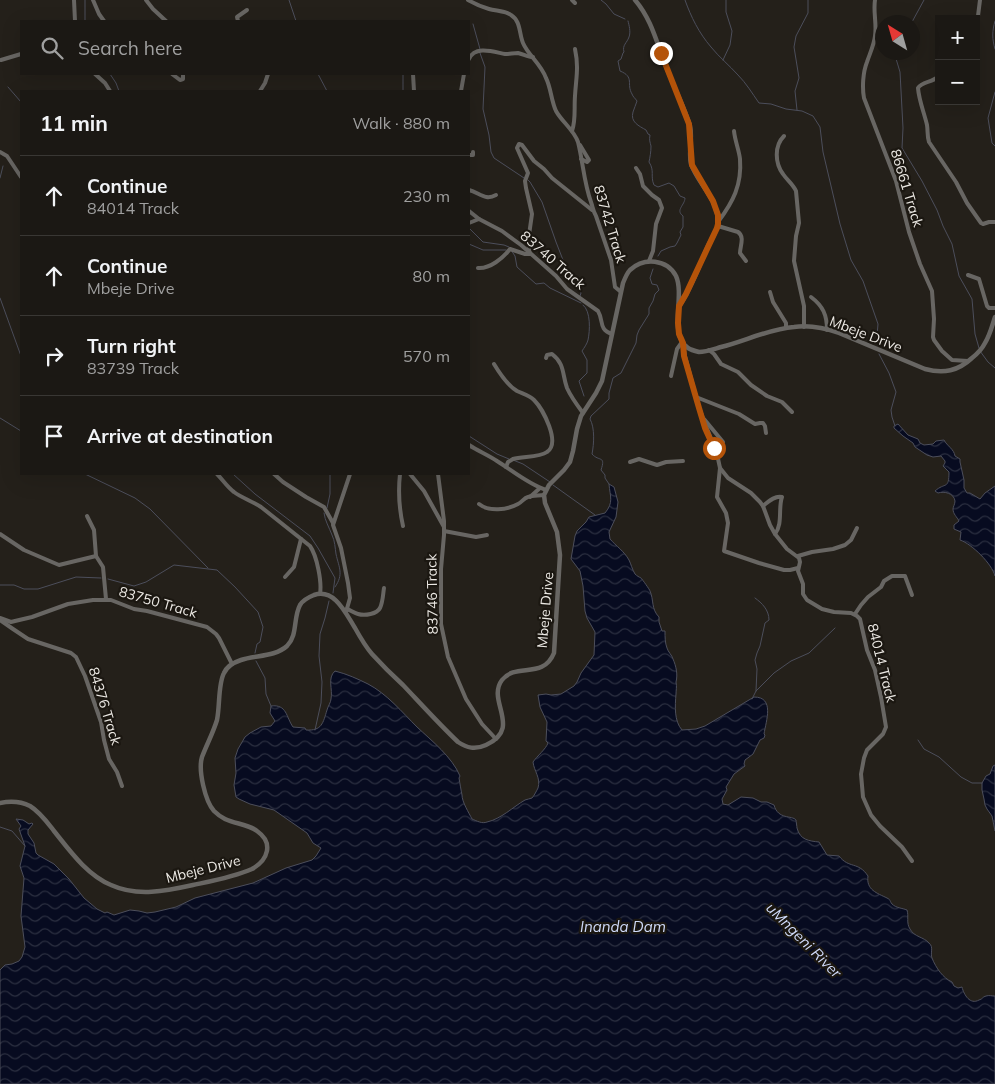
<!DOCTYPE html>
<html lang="en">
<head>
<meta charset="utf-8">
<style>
	body { margin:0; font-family:Mulish,sans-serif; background:#24211d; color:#f1f3f6 }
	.controls { position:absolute; right:15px; top:15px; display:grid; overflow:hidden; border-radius:0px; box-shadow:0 5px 20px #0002 }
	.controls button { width:45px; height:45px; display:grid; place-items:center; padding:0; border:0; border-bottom:1px solid #393734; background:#1b1814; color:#f1f3f6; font:25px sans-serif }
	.compass { position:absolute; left:875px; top:15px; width:45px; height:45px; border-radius:50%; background:#1b1814; box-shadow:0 5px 20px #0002; rotate:323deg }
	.stop { position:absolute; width:15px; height:15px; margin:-11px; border:4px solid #b45309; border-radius:50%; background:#fff }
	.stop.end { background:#b45309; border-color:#fff; box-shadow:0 1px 5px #0008 }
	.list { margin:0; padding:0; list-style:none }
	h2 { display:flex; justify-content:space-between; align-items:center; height:65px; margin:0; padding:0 20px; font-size:21px }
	h2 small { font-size:16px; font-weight:400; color:#a0a0a0 }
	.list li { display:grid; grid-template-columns:32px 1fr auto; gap:15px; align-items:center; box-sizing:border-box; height:80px; padding:0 20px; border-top:1px solid #393734 }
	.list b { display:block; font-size:19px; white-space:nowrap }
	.list p { margin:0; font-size:16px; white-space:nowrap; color:#a0a0a0 }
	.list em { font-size:16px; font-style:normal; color:#a0a0a0 }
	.icon { flex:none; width:28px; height:28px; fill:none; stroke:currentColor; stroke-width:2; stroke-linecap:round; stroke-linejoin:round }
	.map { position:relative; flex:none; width:995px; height:1084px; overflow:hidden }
	.search { position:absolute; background:#1b1814; box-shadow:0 5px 20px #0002; left:20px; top:20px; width:450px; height:55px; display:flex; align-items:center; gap:12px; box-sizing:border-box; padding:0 18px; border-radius:0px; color:#a0a0a0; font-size:19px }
	.panel { position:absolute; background:#1b1814; box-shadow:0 5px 20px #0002; left:20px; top:90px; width:450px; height:385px; border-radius:0px }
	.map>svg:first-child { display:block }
</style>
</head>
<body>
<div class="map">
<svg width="995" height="1084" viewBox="0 0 995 1084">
	<defs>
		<pattern id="water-waves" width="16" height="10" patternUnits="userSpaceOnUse" patternTransform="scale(1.25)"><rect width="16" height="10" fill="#070b20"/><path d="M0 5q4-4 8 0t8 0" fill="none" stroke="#2b2f40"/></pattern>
	</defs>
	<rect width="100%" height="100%" fill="#24201a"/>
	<g fill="url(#water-waves)" stroke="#4c4e5b">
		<path d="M898 424 908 435 918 439 920 443 924 445 933 444 936 441 944 440C947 446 954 449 955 456L960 459V462L964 480V488L967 493H970L980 499 985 493 995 486V576C992 564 972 544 960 540L961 532 954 529V525L959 521C957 517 953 514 953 509 953 507 955 504 955 501 954 493 944 491 938 493L935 491C945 482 949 490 949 472L943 466 945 463V461L941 456 933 457 927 455 915 447 913 443 903 436 894 428V426Z"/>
		<path d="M609 484 614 487 618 502 616 517 609 532 610 539C616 546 624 551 629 560 631 564 632 569 635 574 637 576 639 577 641 578 642 579 650 590 650 591 654 600 651 609 659 617V622L662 631H665C665 637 665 643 667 648 668 652 672 655 673 659 676 666 678 674 676 682 677 687 676 690 676 694 675 706 674 721 682 730L696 729 705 726 754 697C775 697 766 721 764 734L765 735 764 738 760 740 753 754 745 760 744 764 745 766 734 774 726 787 727 790 722 799 723 804 728 805 741 797 753 798 761 802H767L774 805C778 820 792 815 796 820 796 821 797 827 797 828 800 840 809 841 819 842L827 855 839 856C849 869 858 861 868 876 866 890 877 893 887 898 891 900 889 900 892 904 896 908 902 908 907 910 909 916 906 923 910 929 914 937 924 937 929 943 934 947 930 953 932 958 936 968 943 978 952 982L954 986 958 988 962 987C964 995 970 1005 979 1000 983 999 982 997 986 996 989 995 992 996 995 996V1084H0V970L5 965 12 964 19 961 22 957 25 947 21 916 24 878 20 866 25 846 19 829 21 826 16 819 23 820 29 824 32 823 33 824 28 830V834L34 843 36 853 38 855 54 864 69 879 84 898 97 909 105 913 107 912 114 915 130 910 139 911 147 913 155 912 176 907 195 898 253 883 286 868 312 860 316 856 321 848 313 843 307 833 274 810 250 804 239 799 236 797 234 785 236 773 235 758 238 749 245 737 250 733 261 727 271 726 275 721 270 713 271 706C287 704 286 717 293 727L305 728 306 730C322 731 323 723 327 710 328 706 331 702 331 699 333 689 327 678 335 671 347 674 358 679 368 684 387 694 402 712 417 727 432 741 452 757 460 776L459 778C460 784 461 790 462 795 462 802 469 813 472 819 477 821 482 824 487 822 501 819 513 807 525 800 527 799 530 799 532 798 534 796 537 790 538 788 541 778 534 771 533 762 537 756 546 749 548 743L546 741 547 722 540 707 538 695 546 694 551 695 561 694 574 686 577 682 581 673 594 655 595 632 587 618 585 611 583 586 580 571 571 559 575 536 577 531 586 522 589 517 605 513C614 502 610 497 609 484Z"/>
		<path d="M995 765V831L992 816 987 809 985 805 984 799 982 790V783L986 776 990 774 993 766Z"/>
	</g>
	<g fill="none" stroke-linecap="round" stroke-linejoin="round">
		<g stroke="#4c4e5b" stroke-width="1">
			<path d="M85 0V21"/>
			<path d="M289 0 296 21"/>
			<path d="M601 0 606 4 614 14 625 19"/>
			<path d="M685 0C691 17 699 33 711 47 719 57 729 65 738 75 746 83 752 93 759 103L771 104 786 109 802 111 813 116 820 127 823 152 840 224 851 260 863 281 878 324 877 336 878 346"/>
			<path d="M628 21C629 25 631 32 629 37 627 43 622 45 624 52L623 53 621 59 618 61 620 71C635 77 626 84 632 94 633 97 635 98 637 101 636 105 634 108 633 112 630 122 639 126 646 130L648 134 650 135C649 140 650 142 651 146 651 152 650 157 649 162 655 171 650 176 654 185L658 187 669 183 674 186 680 196 685 198C685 205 675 210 683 216V227L680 232 681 235 677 243 675 246 670 247 661 251 658 256"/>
			<path d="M995 21C992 31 992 39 995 49"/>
			<path d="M912 22 924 0"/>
			<path d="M473 24 480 49"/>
			<path d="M894 52 900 72 903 128 902 148 922 181 937 210 943 226 952 244 959 276 972 299 975 334 979 348"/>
			<path d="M480 53 485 67 483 109 489 135 491 152 494 158 524 178"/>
			<path d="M723 60 730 45 732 31 726 12V0"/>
			<path d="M110 74 116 83 119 91"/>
			<path d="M318 74 327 91"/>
			<path d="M403 74V91"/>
			<path d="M8 87 21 102"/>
			<path d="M995 92 988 118 992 143 995 146"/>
			<path d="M797 110 795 91 799 78 794 47 796 36 808 13V0"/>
			<path d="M0 178 3 166"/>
			<path d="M528 180 530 182 542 202 556 242 563 260 571 277 581 293 580 296"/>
			<path d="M469 228 483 242 504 245 509 247"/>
			<path d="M469 244 483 250H506"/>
			<path d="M511 250 515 256 517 267 536 284 544 283 550 288 581 303"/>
			<path d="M0 298 21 356"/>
			<path d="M583 305C591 311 590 331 588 340 587 344 584 348 582 351L587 360V373L579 381 584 396"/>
			<path d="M980 351 988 362 995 368"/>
			<path d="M879 354 889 373 896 392 891 410 892 417 895 426"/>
			<path d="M0 418 21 431"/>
			<path d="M469 436 497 454 509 459"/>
			<path d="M513 460 523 464 550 482"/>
			<path d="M85 474 135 498 150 509 208 568"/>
			<path d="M233 474 255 494 310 536 318 548 335 578 333 593"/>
			<path d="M609 484 605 478V475L601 470C606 455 599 462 592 454 594 444 595 428 590 419L591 416 609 399V393L613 378 621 373 636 343 637 335 639 330 649 314V308L653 301 655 294 659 290 657 285 652 284 650 278 653 269"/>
			<path d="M553 485 595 515"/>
			<path d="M327 508 330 494V474"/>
			<path d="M324 513C325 521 329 527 332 535 335 541 335 548 336 554 339 568 344 574 335 587"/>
			<path d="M108 579 134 586 146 582 174 565 217 570 235 587 258 612 263 627 260 642 257 644 255 653"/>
			<path d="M0 585H14L24 589H38L76 577 101 578"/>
			<path d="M755 598C762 603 769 610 769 620L765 623 760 646 757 653 755 660 757 669 756 691"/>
			<path d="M256 661 265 678 266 694 271 706"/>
			<path d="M752 699 756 691 774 673 791 661 809 653 835 628"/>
			<path d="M315 730 321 703 322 682 319 656 320 634 325 618 329 601"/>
			<path d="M918 740 924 749 939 757 961 777 972 783H982"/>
			<path d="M0 827 12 831 25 846"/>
		</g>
		<g stroke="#686663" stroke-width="4">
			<path d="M74 0 75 21"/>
			<path d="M93 0 99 14 104 21"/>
			<path d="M146 0 153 9 166 21"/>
			<path d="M468 0C475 4 482 7 489 9 496 11 506 11 511 15 521 21 519 34 523 43 528 55 541 64 546 78 551 88 551 100 556 111 562 122 574 130 578 142 583 162 584 183 591 202 593 208 593 211 596 216L611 260 615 287 621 292"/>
			<path d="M572 0 575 3"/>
			<path d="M875 0C873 12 877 24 875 36 874 45 870 53 867 62 863 72 862 87 864 98L896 181 909 232 920 264 932 291 934 319 933 337 934 340 942 351 952 360 968 361"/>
			<path d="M976 19 978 16 980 0"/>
			<path d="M238 21 237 17 247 10"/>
			<path d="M469 59C475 45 494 52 505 54 509 54 514 53 518 53 523 54 528 57 533 57"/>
			<path d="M1 60 21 54"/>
			<path d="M95 74 105 83 110 91"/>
			<path d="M172 74 180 80 183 79V74"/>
			<path d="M413 74 414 91"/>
			<path d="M939 76C932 83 922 81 918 88 919 101 924 112 927 125 928 131 927 136 929 142L956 182 967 203 981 223 983 224 989 222H995"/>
			<path d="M260 91 265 83 268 74"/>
			<path d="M461 91 464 74"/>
			<path d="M572 131C576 120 574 108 575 96 576 78 579 68 575 49"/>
			<path d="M784 136C774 146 775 163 783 174 787 180 793 184 796 191L799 223 796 236 794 261 804 306V327"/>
			<path d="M580 145 589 160 587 162 581 159"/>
			<path d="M0 152 7 156 21 177"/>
			<path d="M469 155H473V152"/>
			<path d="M636 168 640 174 643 186 652 195 659 200 662 208 656 224 653 251 649 261"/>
			<path d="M469 190C480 193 485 201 496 195"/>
			<path d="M469 211 479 219 502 231 521 245 556 276 567 289 598 311C604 321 598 329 612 334"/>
			<path d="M718 222C733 202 742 185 740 159 739 150 735 141 734 131"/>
			<path d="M469 223 479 219"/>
			<path d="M718 226 738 232C745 237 740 246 740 253L746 261"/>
			<path d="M478 268C490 269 503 258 510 249L525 254H530L528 242 532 214 526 188 525 181 528 173 517 148 519 144 522 145 534 161 544 169 552 178 592 210"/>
			<path d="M968 275 979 279 987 306 989 308H995"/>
			<path d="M770 292 773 302 786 323V328"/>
			<path d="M811 297C823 306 827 315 827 330"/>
			<path d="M683 343 685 356 699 408 717 454 720 468 728 478 751 493 760 502 763 506 770 525 775 534 787 549 799 558 800 562 798 571 803 584V594L807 600 822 609 834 612 851 613 857 616 860 619 867 650 875 670 881 697 886 727 883 734 867 750 864 758 861 774 863 797 871 815 880 826 902 847 912 861"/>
			<path d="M709 350 714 354 721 364 738 372 751 385 767 396 782 402 792 412"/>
			<path d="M546 358 547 355 552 354C565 364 562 374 567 388 571 397 577 405 583 413"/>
			<path d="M494 364C500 374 507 385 517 391 523 394 529 395 534 400 543 409 561 443 547 452 539 458 522 456 513 459L508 462 506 467"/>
			<path d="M671 376 677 349 682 342"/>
			<path d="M696 397 739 414 755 424 760 423H763L765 426 766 433"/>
			<path d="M704 419 723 442"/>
			<path d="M469 445C478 451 488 455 497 461 513 471 528 484 546 490"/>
			<path d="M630 462 639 459 657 465 666 462 683 461"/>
			<path d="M720 468 717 497 726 513 728 523 724 551 759 563 784 570H790L798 568"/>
			<path d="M217 474C223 480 227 487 234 492 242 498 252 501 261 507L310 546C317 556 322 582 320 594"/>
			<path d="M274 474 283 482 306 497 324 507 333 523"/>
			<path d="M400 474C398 492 399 508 403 526"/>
			<path d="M410 474 424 491 444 527V535L441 569V624L448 657 466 699 482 724 496 739"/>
			<path d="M438 474 444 521V526"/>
			<path d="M530 497 540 488"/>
			<path d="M479 504C489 512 507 510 518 504 522 502 524 498 528 497 533 495 539 496 544 495"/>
			<path d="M763 506C768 502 775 495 782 497 778 508 783 524 775 534"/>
			<path d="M87 516 94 530 96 556 103 567 106 599"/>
			<path d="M444 531 476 537 487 535"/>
			<path d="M0 534 24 550 59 565 96 556"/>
			<path d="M798 556 812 552 833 549 845 545 851 540 857 528"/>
			<path d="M285 577 294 567 301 539"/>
			<path d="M347 609C350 610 354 613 358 614 365 616 377 614 380 608 383 602 383 594 384 588"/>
			<path d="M346 612 350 598 348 583 341 548 333 525 350 474"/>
			<path d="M855 614 861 605 868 597 881 587 884 581 892 576H905L912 595"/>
			<path d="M0 618 11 622 15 621 32 617 68 604 93 600H111L134 609 147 611 207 627 216 634 219 638 232 664"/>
			<path d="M0 620 13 629 28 639 71 653 76 657 85 676 101 722 104 740 109 759 117 772 122 786"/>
		</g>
		<g stroke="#686663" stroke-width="4.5">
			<path d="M635 0C654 22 658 50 670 76 676 92 685 109 690 126 693 138 688 152 691 164 698 184 718 199 718 222 718 231 711 239 708 246 699 266 692 287 680 305"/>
			<path d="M0 803C10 801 20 801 30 806 40 812 47 822 54 831 70 851 87 875 111 885 137 897 166 891 193 885 212 881 234 877 252 869 268 860 274 843 257 831 248 824 235 824 225 819 221 817 217 814 214 811 205 801 198 770 202 757 207 744 213 733 217 720 220 706 218 684 224 673 227 666 235 662 241 660 255 655 275 657 287 646 298 635 293 618 300 605 303 600 309 597 314 595 335 588 346 614 355 628 360 637 365 646 372 654 382 665 392 675 403 685 421 704 439 724 458 742 467 748 475 750 486 745 523 728 486 701 502 680 516 662 543 680 554 653L560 555 557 532 545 503 544 495 549 485 564 470 570 462 573 451 577 429 581 416 596 393 602 381 623 283C625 278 627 273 630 270 644 257 667 259 676 276 685 296 668 335 688 348 691 350 695 351 699 352 706 352 714 349 721 347 745 341 769 329 794 327 809 325 825 328 839 333L925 369C944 374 958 371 972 358 977 354 982 349 985 343 990 335 992 326 995 317"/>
		</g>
	</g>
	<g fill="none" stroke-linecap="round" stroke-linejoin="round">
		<path stroke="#b45309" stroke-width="6" d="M661 53 689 124 692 165 713 201 718 215V224L717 228 708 247 686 294 679 306 678 323 679 334 683 343 684 356 699 408 705 428 714 448"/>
	</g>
	<g text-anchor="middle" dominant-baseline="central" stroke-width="4.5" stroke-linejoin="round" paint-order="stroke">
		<g font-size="14" fill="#ece9e4" stroke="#1b1711">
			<text transform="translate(907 188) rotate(73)">86661 Track</text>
			<text transform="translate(610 224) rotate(73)">83742 Track</text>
			<text transform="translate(553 260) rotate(41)">83740 Track</text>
			<text transform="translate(866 334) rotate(21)">Mbeje Drive</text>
			<text transform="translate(432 594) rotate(-91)">83746 Track</text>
			<text transform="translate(158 602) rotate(16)">83750 Track</text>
			<text transform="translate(545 610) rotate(-85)">Mbeje Drive</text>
			<text transform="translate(882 663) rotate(76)">84014 Track</text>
			<text transform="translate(105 706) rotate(73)">84376 Track</text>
			<text transform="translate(203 869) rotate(-14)">Mbeje Drive</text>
		</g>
		<g font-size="15" font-style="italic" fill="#cfdaf9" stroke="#1b1711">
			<text x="623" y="926">Inanda Dam</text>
			<text transform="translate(804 940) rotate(45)">uMngeni River</text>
		</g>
	</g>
</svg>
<div class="controls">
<button>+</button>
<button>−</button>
</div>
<svg class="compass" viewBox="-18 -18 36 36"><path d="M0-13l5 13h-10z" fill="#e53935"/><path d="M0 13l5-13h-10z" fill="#a0a0a0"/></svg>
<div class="stop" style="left:714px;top:448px"></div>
<div class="stop end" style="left:661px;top:53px"></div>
<div class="search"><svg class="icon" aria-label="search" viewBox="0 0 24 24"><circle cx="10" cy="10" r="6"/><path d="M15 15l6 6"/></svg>Search here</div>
<section class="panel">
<h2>11 min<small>Walk · 880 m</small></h2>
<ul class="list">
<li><svg class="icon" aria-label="ahead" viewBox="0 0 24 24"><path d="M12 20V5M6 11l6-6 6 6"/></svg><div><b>Continue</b><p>84014 Track</p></div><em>230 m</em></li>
<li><svg class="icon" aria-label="ahead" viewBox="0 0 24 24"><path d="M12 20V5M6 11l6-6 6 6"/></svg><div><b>Continue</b><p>Mbeje Drive</p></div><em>80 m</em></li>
<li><svg class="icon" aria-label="right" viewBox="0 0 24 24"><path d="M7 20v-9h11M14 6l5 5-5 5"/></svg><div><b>Turn right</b><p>83739 Track</p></div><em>570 m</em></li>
<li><svg class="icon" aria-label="arrive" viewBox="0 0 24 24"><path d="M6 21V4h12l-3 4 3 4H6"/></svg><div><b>Arrive at destination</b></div></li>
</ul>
</section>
</div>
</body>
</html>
